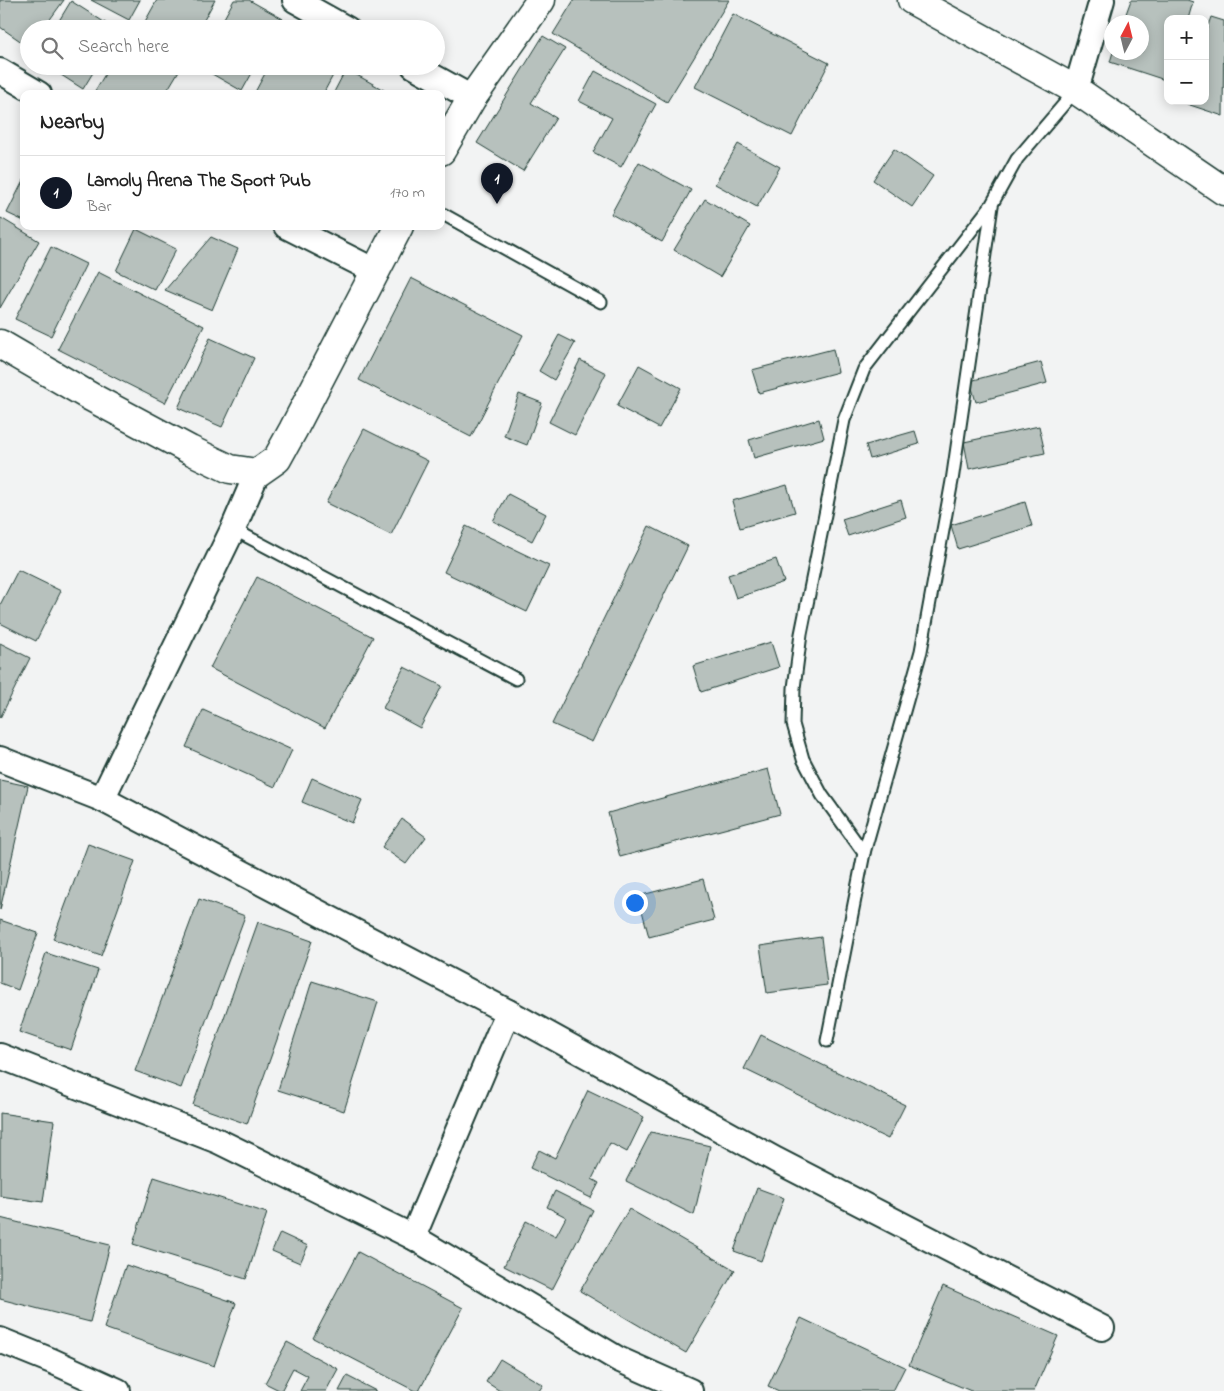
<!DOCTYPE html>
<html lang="en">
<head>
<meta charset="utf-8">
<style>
	body { margin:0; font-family:"Indie Flower",sans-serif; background:#f6f6f6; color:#222 }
	.controls { position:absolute; right:15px; top:15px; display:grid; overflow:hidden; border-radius:10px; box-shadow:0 2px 12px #0003 }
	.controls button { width:45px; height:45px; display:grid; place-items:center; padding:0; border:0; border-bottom:1px solid #e0e0e0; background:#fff; color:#222; font:25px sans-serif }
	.compass { position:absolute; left:1104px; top:15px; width:45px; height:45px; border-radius:50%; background:#fff; box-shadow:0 2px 12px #0003; rotate:7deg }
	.you { position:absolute; left:634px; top:902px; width:18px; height:18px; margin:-12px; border:4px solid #fff; border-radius:50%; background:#1a73e8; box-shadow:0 0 0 8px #1a73e833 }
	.badge { display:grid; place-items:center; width:32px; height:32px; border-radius:50%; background:#111827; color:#fff; font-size:16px; font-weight:700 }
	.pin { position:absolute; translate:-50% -41px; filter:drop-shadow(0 1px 2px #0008) }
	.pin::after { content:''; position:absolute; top:26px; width:18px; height:15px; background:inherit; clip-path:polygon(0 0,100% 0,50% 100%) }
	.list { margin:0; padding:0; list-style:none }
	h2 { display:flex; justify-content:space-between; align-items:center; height:65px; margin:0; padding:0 20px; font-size:21px }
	h2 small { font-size:16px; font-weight:400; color:#767676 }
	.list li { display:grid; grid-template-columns:32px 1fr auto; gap:15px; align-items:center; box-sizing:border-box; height:75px; padding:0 20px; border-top:1px solid #e0e0e0 }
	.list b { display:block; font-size:19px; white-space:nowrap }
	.list p { margin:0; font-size:16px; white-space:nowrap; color:#767676 }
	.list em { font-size:16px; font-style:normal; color:#767676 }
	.icon { flex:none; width:28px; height:28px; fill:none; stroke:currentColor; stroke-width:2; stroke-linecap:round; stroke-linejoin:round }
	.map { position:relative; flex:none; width:1224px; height:1391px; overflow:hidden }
	.search { position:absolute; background:#fff; box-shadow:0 2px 12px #0003; left:20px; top:20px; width:425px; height:55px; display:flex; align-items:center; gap:12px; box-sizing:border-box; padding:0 18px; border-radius:28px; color:#767676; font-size:19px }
	.panel { position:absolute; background:#fff; box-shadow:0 2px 12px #0003; left:20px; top:90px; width:425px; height:140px; border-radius:10px }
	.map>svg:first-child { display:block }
</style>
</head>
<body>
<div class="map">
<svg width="1224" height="1391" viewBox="0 0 1224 1391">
	<rect width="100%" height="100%" fill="#f2f3f3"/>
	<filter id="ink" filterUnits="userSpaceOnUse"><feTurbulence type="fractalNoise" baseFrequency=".02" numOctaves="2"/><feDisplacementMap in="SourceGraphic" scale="10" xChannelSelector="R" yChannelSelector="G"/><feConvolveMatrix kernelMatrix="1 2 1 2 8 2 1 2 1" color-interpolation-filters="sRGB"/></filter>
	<g filter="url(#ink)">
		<g fill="#b7c1bd" stroke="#1f3d34">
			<path d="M0 0H64L43 29H29V47L0 27Z"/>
			<path d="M91 0H140L129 20Z"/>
			<path d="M157 0H215L199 29H146L142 27Z"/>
			<path d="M234 0H249L283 19 277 29H218Z"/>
			<path d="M574 0H729L667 102 553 34Z"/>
			<path d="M1131 0H1187L1193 2 1188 19H1168V81L1110 62 1113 52H1142V22H1123Z"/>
			<path d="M71 1 115 29H54Z"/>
			<path d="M733 14 829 63 792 136 695 87Z"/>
			<path d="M1211 17 1224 21 1223 116 1187 104 1191 101H1205V34Z"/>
			<path d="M543 36 565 49 531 103 556 118 523 171 477 143Z"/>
			<path d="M47 66H97L83 89Z"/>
			<path d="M110 66H175L180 69 165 94H93Z"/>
			<path d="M198 66H256L242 91Z"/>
			<path d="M269 66H338L323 94H254Z"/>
			<path d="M346 69 391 94H333Z"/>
			<path d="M595 71 656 104 621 167 593 152 612 118 579 101Z"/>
			<path d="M738 144 780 167 757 207 715 184Z"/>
			<path d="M894 149 933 176 912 207 873 180Z"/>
			<path d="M639 162 691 190 662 242 611 214Z"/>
			<path d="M24 179V221L7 213Z"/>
			<path d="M705 199 750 226 720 277 674 250Z"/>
			<path d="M1 218 39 241 0 308V219Z"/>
			<path d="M136 229 176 249 155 290 116 271Z"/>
			<path d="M211 237 238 249 212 310 165 290Z"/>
			<path d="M51 247 86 264 51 336 15 319Z"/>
			<path d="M98 272 204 326 165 403 58 349Z"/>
			<path d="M411 278 523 335 471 437 359 380Z"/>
			<path d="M559 335 575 343 554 380 539 371Z"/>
			<path d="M210 338 254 358 222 427 178 408Z"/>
			<path d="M833 349 838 372 759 393 752 370Z"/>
			<path d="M580 360 606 373 575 435 549 422Z"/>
			<path d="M1041 362 1047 383 976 402 970 381Z"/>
			<path d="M639 365 681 388 659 428 617 406Z"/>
			<path d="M519 394 542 403 527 445 504 436Z"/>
			<path d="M819 419 824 438 754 458 749 440Z"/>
			<path d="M1039 426 1045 453 969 469 964 442Z"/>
			<path d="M364 429 428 461 391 535 326 503Z"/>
			<path d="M915 431 919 444 870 459 866 445Z"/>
			<path d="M787 485 795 512 740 528 732 501Z"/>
			<path d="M508 494 546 514 532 541 493 521Z"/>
			<path d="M901 500 906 517 848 536 842 519Z"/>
			<path d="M1025 502 1032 526 958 549 951 525Z"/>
			<path d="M466 526 549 566 527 612 444 572Z"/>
			<path d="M649 526 688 546 592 742 552 724Z"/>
			<path d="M776 559 784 582 736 598 728 575Z"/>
			<path d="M18 570 61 591 36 641 0 623V605Z"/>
			<path d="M257 577 373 637 325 728 210 668Z"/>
			<path d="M771 642 779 667 701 692 693 666Z"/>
			<path d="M0 643 30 658 0 718Z"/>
			<path d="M404 667 442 686 420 728 383 708Z"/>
			<path d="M203 710 292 750 275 787 186 747Z"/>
			<path d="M768 769 780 814 620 857 608 813Z"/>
			<path d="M312 778 362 800 352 823 302 802Z"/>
			<path d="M0 780 28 786 0 910Z"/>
			<path d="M402 819 426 837 406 864 382 847Z"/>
			<path d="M88 844 135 861 101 956 53 939Z"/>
			<path d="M703 879 714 920 649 937 638 896Z"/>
			<path d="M199 899 245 916 181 1088 135 1071Z"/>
			<path d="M0 920 38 933 18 990 0 983Z"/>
			<path d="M258 922 312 941 247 1124 193 1105Z"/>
			<path d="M821 937 827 985 767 993 760 946Z"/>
			<path d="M46 953 98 970 71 1050 19 1032Z"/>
			<path d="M312 981 378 1002 344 1111 278 1090Z"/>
			<path d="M761 1035 905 1105 888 1139 744 1069Z"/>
			<path d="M588 1090 644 1117 627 1152 610 1143 592 1179 599 1183 591 1198 530 1168 539 1150 555 1158Z"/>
			<path d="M0 1113 54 1121 43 1202 0 1196Z"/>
			<path d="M651 1132 710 1146 694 1215 626 1181Z"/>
			<path d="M154 1177 267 1213 246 1279 133 1244Z"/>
			<path d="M757 1188 784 1198 761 1261 734 1251Z"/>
			<path d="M555 1191 593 1210 552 1290 504 1266 526 1221 556 1236 566 1217 547 1207Z"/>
			<path d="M629 1209 735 1270 686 1353 580 1291Z"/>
			<path d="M0 1218 110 1245 90 1322 0 1299Z"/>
			<path d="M280 1233 308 1246 300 1263 272 1251Z"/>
			<path d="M358 1252 463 1308 419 1391H415L313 1338Z"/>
			<path d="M126 1265 236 1303 214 1366 104 1328Z"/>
			<path d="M943 1286 1058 1336 1034 1391H971L909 1365Z"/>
			<path d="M801 1318 905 1367 893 1391H779L768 1386Z"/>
			<path d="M287 1342 338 1369 326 1391H300L308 1376 293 1368 281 1391 265 1383Z"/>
			<path d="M500 1359 543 1385 539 1391H500L486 1382Z"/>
			<path d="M347 1376 376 1391H339Z"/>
		</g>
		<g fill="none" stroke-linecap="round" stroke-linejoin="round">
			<defs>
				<g id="lane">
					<path d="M441 213 601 302"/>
					<path d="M233 529 516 679"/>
					<path d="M864 853 822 795 803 759 793 724 794 688 801 634 844 420 864 369 992 204 1017 159 1076 90"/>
					<path d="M827 1041 864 853 921 651 952 481 992 206"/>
				</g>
				<g id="street">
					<path d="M295 0 347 29"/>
					<path d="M414 66 472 98"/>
					<path d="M0 71 39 94"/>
					<path d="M1076 90 1102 0"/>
					<path d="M286 226 375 271"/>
					<path d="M0 759 102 799 508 1012 776 1160 1102 1328"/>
					<path d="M102 799 233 529 257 473"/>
					<path d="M0 1056 218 1141 413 1237 618 1359 690 1391"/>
					<path d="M413 1237 508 1012"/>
					<path d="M0 1340 52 1361 118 1391"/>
				</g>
				<g id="secondary">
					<path d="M912 0 1076 90 1224 191"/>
					<path d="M441 151 472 98 541 0"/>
					<path d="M0 344 91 397 190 450 230 469 257 473 277 459 293 430 399 226"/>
				</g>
			</defs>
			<use href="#lane" stroke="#1f3d34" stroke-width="15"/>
			<use href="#street" stroke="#1f3d34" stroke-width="28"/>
			<use href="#secondary" stroke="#1f3d34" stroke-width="31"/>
			<use href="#lane" stroke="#fff" stroke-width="11"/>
			<use href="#street" stroke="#fff" stroke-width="24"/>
			<use href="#secondary" stroke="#fff" stroke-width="28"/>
		</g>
	</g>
</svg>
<div class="controls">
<button>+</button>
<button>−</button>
</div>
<svg class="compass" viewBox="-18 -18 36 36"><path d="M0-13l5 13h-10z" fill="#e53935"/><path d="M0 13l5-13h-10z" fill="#767676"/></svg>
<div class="you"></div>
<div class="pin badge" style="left:497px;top:204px">1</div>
<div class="search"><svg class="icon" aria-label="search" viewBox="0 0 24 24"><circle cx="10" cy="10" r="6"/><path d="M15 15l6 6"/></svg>Search here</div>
<section class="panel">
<h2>Nearby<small></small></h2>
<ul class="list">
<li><span class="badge">1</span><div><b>Lamoly Arena The Sport Pub</b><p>Bar</p></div><em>170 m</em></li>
</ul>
</section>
</div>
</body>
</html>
